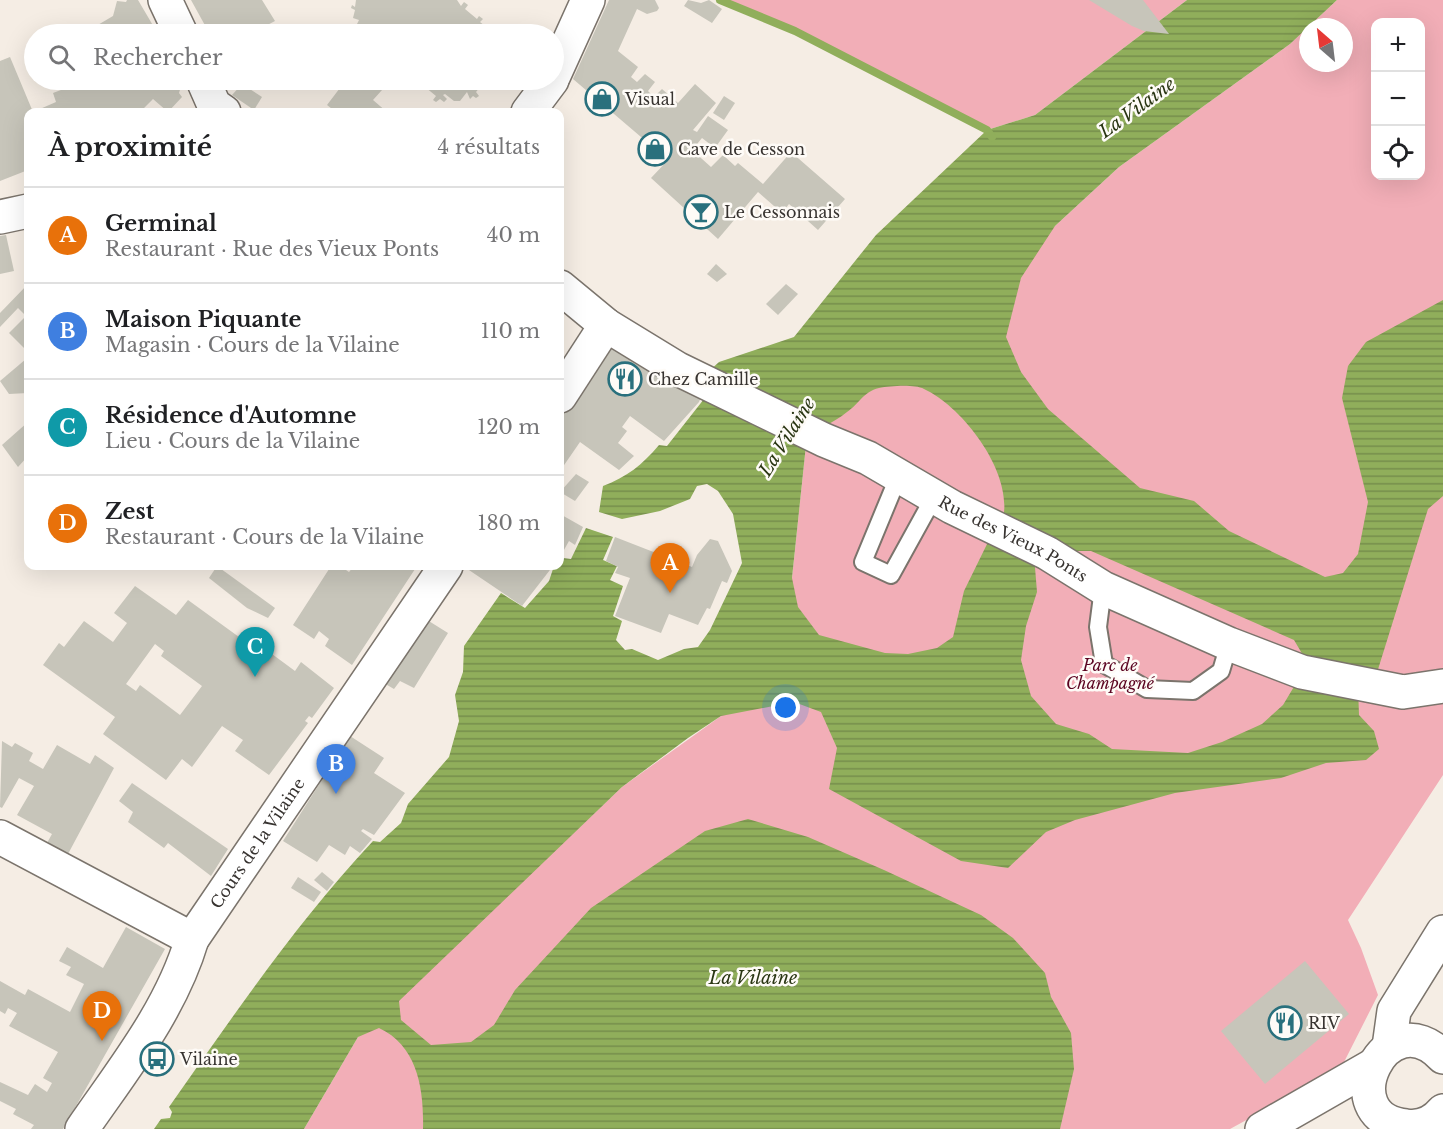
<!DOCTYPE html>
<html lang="fr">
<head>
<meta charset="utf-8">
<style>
	body { margin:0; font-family:"Libre Baskerville",serif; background:#f6f6f6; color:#202124 }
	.controls { position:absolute; right:18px; top:18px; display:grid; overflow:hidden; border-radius:12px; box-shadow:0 6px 24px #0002 }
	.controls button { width:54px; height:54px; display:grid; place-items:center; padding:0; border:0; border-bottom:2px solid #e0e0e0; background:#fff; color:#202124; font:30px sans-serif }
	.compass { position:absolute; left:1299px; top:18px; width:54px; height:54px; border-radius:50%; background:#fff; box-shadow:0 6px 24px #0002; rotate:332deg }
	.you { position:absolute; left:786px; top:708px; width:21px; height:21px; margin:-15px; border:4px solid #fff; border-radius:50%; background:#1a73e8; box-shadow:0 0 0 9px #1a73e833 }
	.badge { display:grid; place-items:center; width:39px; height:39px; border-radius:50%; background:#29707d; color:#fff; font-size:20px; font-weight:700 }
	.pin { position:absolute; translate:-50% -50px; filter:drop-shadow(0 2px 3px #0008) }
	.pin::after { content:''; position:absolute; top:32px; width:21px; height:18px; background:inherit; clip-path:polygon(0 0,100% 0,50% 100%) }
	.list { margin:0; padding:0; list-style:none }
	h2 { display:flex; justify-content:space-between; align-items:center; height:78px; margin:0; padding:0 24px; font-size:26px }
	h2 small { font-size:20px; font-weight:400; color:#757577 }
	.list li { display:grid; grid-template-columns:39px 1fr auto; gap:18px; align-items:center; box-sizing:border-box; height:96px; padding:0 24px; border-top:2px solid #e0e0e0 }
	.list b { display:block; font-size:22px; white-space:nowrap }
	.list p { margin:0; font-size:20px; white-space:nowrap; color:#757577 }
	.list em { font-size:20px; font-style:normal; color:#757577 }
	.icon { flex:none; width:33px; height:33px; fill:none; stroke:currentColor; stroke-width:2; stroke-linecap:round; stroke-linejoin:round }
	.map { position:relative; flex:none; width:1443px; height:1129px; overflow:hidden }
	.search { position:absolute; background:#fff; box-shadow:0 6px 24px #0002; left:24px; top:24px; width:540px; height:66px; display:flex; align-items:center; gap:15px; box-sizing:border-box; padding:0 21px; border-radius:33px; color:#757577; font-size:22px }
	.panel { position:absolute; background:#fff; box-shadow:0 6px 24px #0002; left:24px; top:108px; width:540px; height:462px; border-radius:12px }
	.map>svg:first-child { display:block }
</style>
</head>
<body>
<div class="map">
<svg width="1443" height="1129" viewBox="0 0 1443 1129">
	<defs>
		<pattern id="water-rules" width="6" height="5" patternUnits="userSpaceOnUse" patternTransform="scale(1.5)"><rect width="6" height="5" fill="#90ae5b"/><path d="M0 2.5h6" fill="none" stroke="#768e4c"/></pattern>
	</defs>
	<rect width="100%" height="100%" fill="#f5ede4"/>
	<g fill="#f2aeb7" fill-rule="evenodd">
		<path d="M720 0H1187L1035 115 987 130 795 31Z"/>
		<path d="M1337 0H1443V775L1348 920 1361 948 1378 995 1341 1068 1230 1129H304L358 1037 622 787 721 716 792 578 806 445 834 397 1055 226 1119 167 1290 44 1308 27V63H1344V27H1308ZM1376 22H1420V176H1376Z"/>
	</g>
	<g fill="url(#water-rules)">
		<path d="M1187 0H1337L1290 44 1119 167 1055 226 1021 278 1006 337 1021 372 1048 409 1140 488 1194 501 1229 531 1325 577 1343 573 1358 554 1368 502 1342 398 1348 366 1366 342 1443 300V496L1428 509 1375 679 1307 662 1294 640 1091 551H1054L1002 522C1016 477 965 408 924 389 914 384 891 386 879 388 863 392 859 404 847 412 840 418 831 422 824 427L707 373 719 362 794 337 876 235 987 130 1035 115Z"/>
		<path d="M704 399 806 445 792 578 798 607 819 635 885 653 908 654 937 648 953 637 964 591 989 540 1034 555 1037 592 1026 626 1021 660 1031 696 1056 724 1089 734 1112 749 1188 753 1222 742 1262 724 1283 705 1304 670 1358 687 1359 715 1374 731 1379 749 1366 760 1326 763 1281 778 1175 793 1075 820 1046 832 1008 868 961 861 829 789 837 748 821 712 794 702 721 716 688 738 622 787 399 1001 401 1020 431 1045 471 1042 494 1025 515 990 591 908 705 831 748 819 808 837 884 870 981 915 1013 938 1045 973 1051 997 1071 1033 1074 1069 1060 1129H423C424 1090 418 1046 379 1028L358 1037 304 1129H154L161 1119 170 1118 172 1112 169 1107C234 1015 296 923 373 841L380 842 401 823 408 804 449 757 459 721 455 695 463 672 464 646 501 593 525 608 549 581 554 566H560L563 558 571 559 586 528 613 537 603 560 617 566 610 580 623 586 613 616 622 621 616 640 625 650 632 649 658 660 684 649 698 647 710 630 742 563 733 514 718 491 707 484 697 486 690 499 660 511 622 519 599 512 603 486C627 477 642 465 659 445L667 446Z"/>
	</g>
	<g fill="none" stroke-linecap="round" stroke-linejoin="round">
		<path stroke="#90ae5b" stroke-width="8" d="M720 0 795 31 987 130 992 137"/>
	</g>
	<g fill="#c7c5ba" fill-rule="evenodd">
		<path d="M127 0H138L158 34H94L91 29 113 16 117 1 126 2Z"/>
		<path d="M191 0H262L275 21 250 34H217L213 26 207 29Z"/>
		<path d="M356 0H457L461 6 464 2 468 5 465 9 477 19 479 16 483 19 480 22 491 31 494 28 498 32 495 34H356L354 30 359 20 353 18 355 10 351 8 352 5 355 7Z"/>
		<path d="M609 0H655L659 8 657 11 647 14 637 9 618 51 638 67 631 77 637 82 645 74 655 82 648 91 654 97 662 89 678 103 695 84 716 103 693 130 697 132 708 116 728 130 715 148 702 138 692 150 711 167 723 155 735 166 738 163 763 184 791 152 845 199 818 230 789 204 782 213 758 192 718 239 651 178 668 160 573 79Z"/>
		<path d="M688 0 701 3 709 0 722 9 712 23 684 6Z"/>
		<path d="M1089 0H1143L1169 34 1144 31 1132 26Z"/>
		<path d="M10 57 33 112 56 102 53 93 87 80H103L105 84 110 80H125L127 84 131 82 130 80H183L179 93 182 97 168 112 153 99 140 112H28V170L0 181V61Z"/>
		<path d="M346 80H391L373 100 387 112H336L327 105Z"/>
		<path d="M418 80H486L476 92 479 96 476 98 473 96 470 99 467 92 460 101H454L445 94 443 95 447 99 444 102 440 99 436 102 433 100 436 96 425 87 421 89 418 87 421 82Z"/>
		<path d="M242 84 262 97 254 110 232 95Z"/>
		<path d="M724 96 735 103 724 120 713 113Z"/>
		<path d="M6 235 14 271 0 274V236Z"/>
		<path d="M716 264 727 274 717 282 707 274Z"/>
		<path d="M28 284V352L9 333 26 316 18 308 0 327V313Z"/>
		<path d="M786 284 798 294 778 315 766 304Z"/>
		<path d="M605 346 703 392 699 402 664 441 630 416 622 427 627 431 618 443 634 456 619 470 580 442 560 471V414Z"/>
		<path d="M26 359 28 361V393L9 394 0 381Z"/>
		<path d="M28 422V456L18 467 2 445Z"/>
		<path d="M576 474 589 482 575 501 560 492Z"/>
		<path d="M560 514 583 527 575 545 569 541 560 557Z"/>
		<path d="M615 537 692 567 697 555 710 539 718 541 732 571 727 583 722 581 710 609 707 608 698 625 669 614 661 633 615 616 630 578 615 573 618 567 606 561Z"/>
		<path d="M217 566 275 608 268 618 247 608 209 578Z"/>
		<path d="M331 566H340L349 572 354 566H417L352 665 325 646 329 639 319 631 314 639 293 625Z"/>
		<path d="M463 566H507L514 570 516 566H553L522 606Z"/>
		<path d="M135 586 176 615 188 600 239 637 242 632 295 671 301 662 334 688 312 718 309 716 305 721 308 723 269 775 235 751 243 740 222 726 192 767 182 759 166 780 103 734 115 717 43 665 59 643 64 647 84 621 113 642 127 623 114 613ZM155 644 164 651 161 656 202 686 180 715 140 685 136 691 126 684Z"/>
		<path d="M424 618 448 633 414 688 400 681 394 689 382 682Z"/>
		<path d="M350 736 384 758 374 773 405 793 374 835 363 829 361 831 372 839 360 853 350 846 345 855 329 845 317 862 283 841Z"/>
		<path d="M2 741 12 747 15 743 33 753 29 761 43 769 57 745 90 764 95 755 114 768 68 854 47 843 52 834 17 815 34 786 19 778 2 808 0 807Z"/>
		<path d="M132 783 228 849 211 876 168 843 164 848 128 822 133 812 119 801Z"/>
		<path d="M322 872 334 882 327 891 314 880Z"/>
		<path d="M298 877 321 892 314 902 291 888Z"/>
		<path d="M126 927 165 949 63 1129H31L34 1125 13 1114 16 1109 0 1101V1082L28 1095 35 1084 47 1092 52 1083 43 1078 58 1052 9 1026 17 1013 8 1008 5 1014 0 1011V981L25 995 28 989 70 1012 84 984 66 975 71 967 59 961 67 947 103 968Z"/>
		<path d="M1305 961 1349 1014 1265 1084 1221 1031Z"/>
	</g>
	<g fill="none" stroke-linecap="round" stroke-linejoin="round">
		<defs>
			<g id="lane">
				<path d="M899 475 863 562 891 575 934 497"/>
				<path d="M1103 588 1098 627 1104 664 1147 689 1193 691 1221 671 1229 644"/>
			</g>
			<g id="street">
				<path d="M165 0 181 34"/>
				<path d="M554 75 588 0"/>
				<path d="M203 80 214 105 224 112"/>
				<path d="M528 112 552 80"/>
				<path d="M0 217 28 211"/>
				<path id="s1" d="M560 287 606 325 678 369 824 440 868 458 952 507 1047 553 1103 588 1229 644 1302 672 1403 692 1443 686"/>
				<path d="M560 396 606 325"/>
				<path id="s2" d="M192 939 446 566"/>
				<path d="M1389 1047 1394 1011 1443 932"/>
			</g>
			<g id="secondary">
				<path d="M0 837 192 939C171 1010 124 1068 82 1129"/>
				<path d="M1443 1057C1386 997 1329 1118 1406 1126 1420 1128 1434 1122 1443 1111"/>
				<path d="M1262 1129 1372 1066"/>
			</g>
		</defs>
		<use href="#lane" stroke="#7b746c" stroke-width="20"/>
		<use href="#street" stroke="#7b746c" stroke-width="36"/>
		<use href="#secondary" stroke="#7b746c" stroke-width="36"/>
		<use href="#lane" stroke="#fff" stroke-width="16"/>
		<use href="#street" stroke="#fff" stroke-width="33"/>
		<use href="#secondary" stroke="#fff" stroke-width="33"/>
	</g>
	<defs>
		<symbol id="shop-ring" viewBox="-11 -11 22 22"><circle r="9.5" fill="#fefbf7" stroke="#29707d" stroke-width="1.5"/><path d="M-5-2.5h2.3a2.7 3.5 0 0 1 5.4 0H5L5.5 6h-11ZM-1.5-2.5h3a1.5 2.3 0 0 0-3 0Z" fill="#29707d"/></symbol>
		<symbol id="bar-ring" viewBox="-11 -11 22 22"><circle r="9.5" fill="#fefbf7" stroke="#29707d" stroke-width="1.5"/><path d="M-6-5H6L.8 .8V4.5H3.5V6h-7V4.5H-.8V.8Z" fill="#29707d"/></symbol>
		<symbol id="restaurant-ring" viewBox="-11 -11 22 22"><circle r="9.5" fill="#fefbf7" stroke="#29707d" stroke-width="1.5"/><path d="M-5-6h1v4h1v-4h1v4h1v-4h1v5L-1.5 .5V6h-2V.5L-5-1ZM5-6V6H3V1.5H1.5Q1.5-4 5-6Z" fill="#29707d"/></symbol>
		<symbol id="bus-ring" viewBox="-11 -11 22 22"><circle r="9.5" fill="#fefbf7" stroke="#29707d" stroke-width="1.5"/><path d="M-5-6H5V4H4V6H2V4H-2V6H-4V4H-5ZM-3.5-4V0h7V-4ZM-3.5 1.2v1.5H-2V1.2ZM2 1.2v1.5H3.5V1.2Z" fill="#29707d"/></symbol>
	</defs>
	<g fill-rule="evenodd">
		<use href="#shop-ring" x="583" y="80" width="38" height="38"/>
		<use href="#shop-ring" x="636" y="130" width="38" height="38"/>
		<use href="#bar-ring" x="682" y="193" width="38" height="38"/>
		<use href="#restaurant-ring" x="606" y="360" width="38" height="38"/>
		<use href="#restaurant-ring" x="1266" y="1004" width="38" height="38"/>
		<use href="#bus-ring" x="138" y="1040" width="38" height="38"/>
	</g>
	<g text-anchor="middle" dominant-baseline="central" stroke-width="5" stroke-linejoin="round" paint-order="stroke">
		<g font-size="16" fill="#373330" stroke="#fefbf7" text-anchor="start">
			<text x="625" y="99">Visual</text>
			<text x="678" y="149">Cave de Cesson</text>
			<text x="724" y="212">Le Cessonnais</text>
			<text x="648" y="379">Chez Camille</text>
			<text x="1308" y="1023">RIV</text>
			<text x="180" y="1059">Vilaine</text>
		</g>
		<g font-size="16" fill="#373330" stroke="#fefbf7">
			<text stroke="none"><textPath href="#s1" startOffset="520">Rue des Vieux Ponts</textPath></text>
			<text stroke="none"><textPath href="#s2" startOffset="116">Cours de la Vilaine</textPath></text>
		</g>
		<g font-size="16" font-style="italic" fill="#5b0421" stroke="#fefbf7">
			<text x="1110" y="665">Parc de<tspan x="1110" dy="18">Champagné</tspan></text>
		</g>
		<g font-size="18" font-style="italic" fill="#2a3613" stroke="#fefbf7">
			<text transform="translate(1137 108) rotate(-36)">La Vilaine</text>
			<text transform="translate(787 437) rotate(-58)">La Vilaine</text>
			<text x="753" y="978">La Vilaine</text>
		</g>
	</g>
</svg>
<div class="controls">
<button>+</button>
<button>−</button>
<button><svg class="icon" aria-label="locate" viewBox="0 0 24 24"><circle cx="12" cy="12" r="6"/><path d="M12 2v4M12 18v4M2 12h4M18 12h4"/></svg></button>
</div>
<svg class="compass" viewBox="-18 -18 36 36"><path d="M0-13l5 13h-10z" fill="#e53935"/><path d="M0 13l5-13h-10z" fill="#757577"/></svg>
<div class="you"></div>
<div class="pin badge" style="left:670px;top:593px;background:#e8710a">A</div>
<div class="pin badge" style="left:336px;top:794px;background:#3f7fe0">B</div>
<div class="pin badge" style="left:255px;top:677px;background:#0f9aa8">C</div>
<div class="pin badge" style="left:102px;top:1041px;background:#e8710a">D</div>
<div class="search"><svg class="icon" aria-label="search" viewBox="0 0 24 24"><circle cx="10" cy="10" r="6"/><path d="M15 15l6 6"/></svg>Rechercher</div>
<section class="panel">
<h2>À proximité<small>4 résultats</small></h2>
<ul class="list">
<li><span class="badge" style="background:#e8710a">A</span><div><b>Germinal</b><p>Restaurant · Rue des Vieux Ponts</p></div><em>40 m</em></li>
<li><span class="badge" style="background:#3f7fe0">B</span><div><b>Maison Piquante</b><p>Magasin · Cours de la Vilaine</p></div><em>110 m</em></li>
<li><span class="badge" style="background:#0f9aa8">C</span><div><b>Résidence d'Automne</b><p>Lieu · Cours de la Vilaine</p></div><em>120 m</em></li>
<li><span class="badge" style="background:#e8710a">D</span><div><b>Zest</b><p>Restaurant · Cours de la Vilaine</p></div><em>180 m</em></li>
</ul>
</section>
</div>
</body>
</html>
